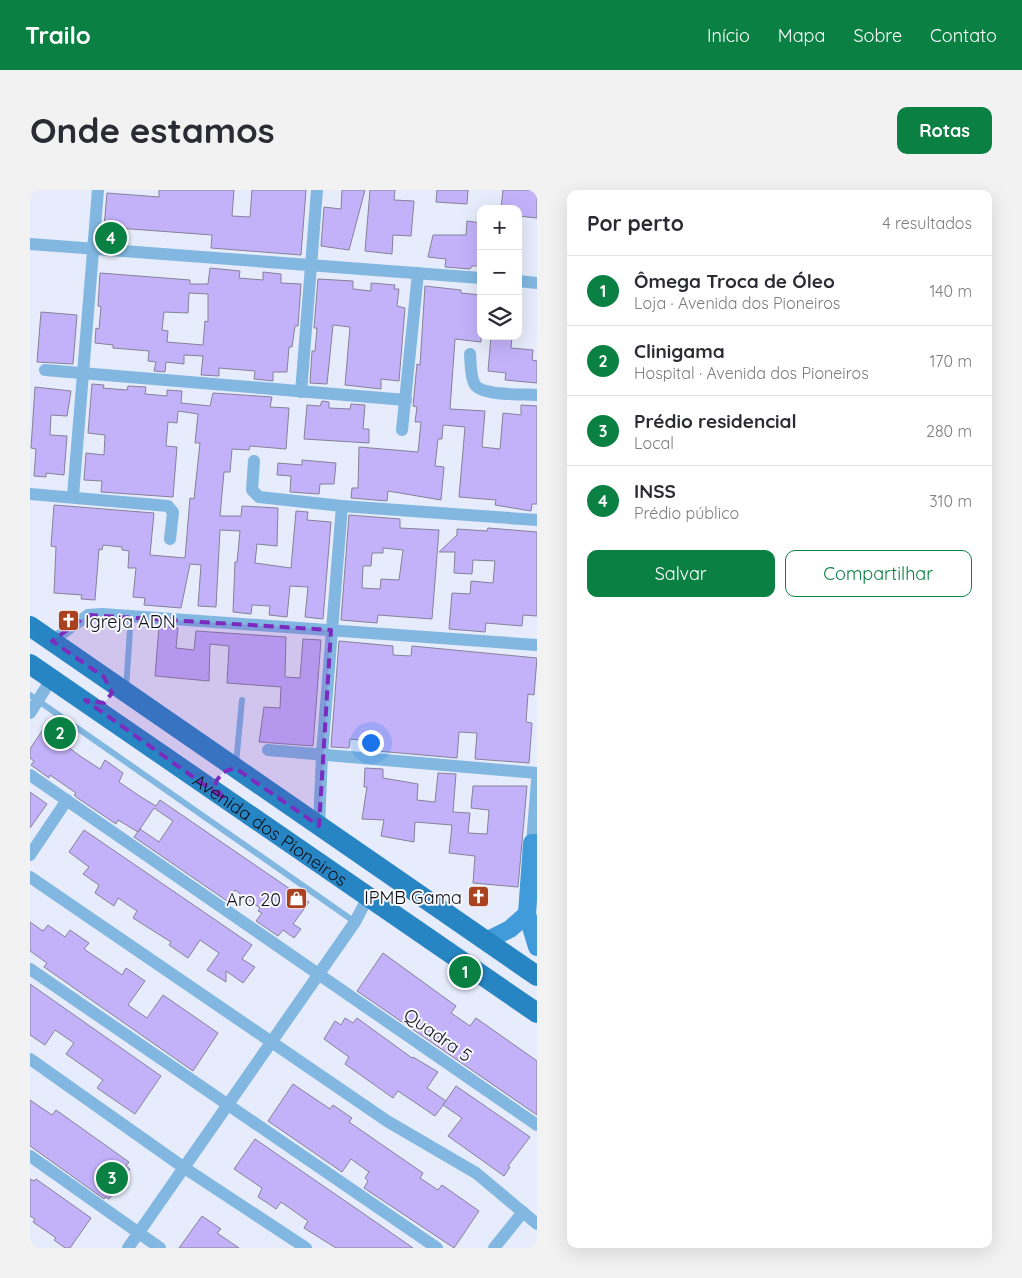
<!DOCTYPE html>
<html lang="pt">
<head>
<meta charset="utf-8">
<style>
	body { margin:0; font-family:Quicksand,sans-serif; background:#f2f2f3; color:#2b2b33 }
	.controls { position:absolute; right:15px; top:15px; display:grid; overflow:hidden; border-radius:10px; box-shadow:0 5px 20px #0002 }
	.controls button { width:45px; height:45px; display:grid; place-items:center; padding:0; border:0; border-bottom:1px solid #e1e1e2; background:#fff; color:#2b2b33; font:25px sans-serif }
	.you { position:absolute; left:340px; top:552px; width:18px; height:18px; margin:-12px; border:4px solid #fff; border-radius:50%; background:#1a73e8; box-shadow:0 0 0 8px #1a73e833 }
	.badge { display:grid; place-items:center; width:32px; height:32px; border-radius:50%; background:#0b8043; color:#fff; font-size:16px; font-weight:700 }
	.pin { position:absolute; translate:-50% -50%; border:2px solid #fff; box-shadow:0 1px 5px #0006 }
	.list { margin:0; padding:0; list-style:none }
	h2 { display:flex; justify-content:space-between; align-items:center; height:65px; margin:0; padding:0 20px; font-size:21px }
	h2 small { font-size:16px; font-weight:400; color:#7c7c81 }
	.list li { display:grid; grid-template-columns:32px 1fr auto; gap:15px; align-items:center; box-sizing:border-box; height:70px; padding:0 20px; border-top:1px solid #e1e1e2 }
	.list b { display:block; font-size:19px; white-space:nowrap }
	.list p { margin:0; font-size:16px; white-space:nowrap; color:#7c7c81 }
	.list em { font-size:16px; font-style:normal; color:#7c7c81 }
	.actions { display:flex; gap:10px; padding:15px 20px }
	.actions a { flex:1; padding:11px 0; border:1px solid #0b8043; border-radius:10px; text-align:center; font-size:18px; color:#0b8043 }
	.actions .main { background:#0b8043; color:#fff }
	.icon { flex:none; width:28px; height:28px; fill:none; stroke:currentColor; stroke-width:2; stroke-linecap:round; stroke-linejoin:round }
	.map { position:relative; flex:none; width:507px; height:1058px; overflow:hidden; border-radius:10px }
	header { display:flex; align-items:center; gap:30px; box-sizing:border-box; height:70px; padding:0 25px; background:#0b8043; color:#fff }
	header strong { font-size:24px }
	nav { display:flex; gap:28px; margin-inline-start:auto; font-size:18px }
	.intro { display:flex; align-items:center; justify-content:space-between; box-sizing:border-box; height:120px; padding:0 30px }
	h1 { margin:0; font-size:35px }
	.button { padding:12px 22px; border-radius:10px; background:#0b8043; color:#fff; font-size:18px; font-weight:700 }
	main { display:flex; gap:30px; padding:0 30px }
	aside { flex:1; background:#fff; border-radius:10px; box-shadow:0 5px 20px #0002 }
	.map>svg:first-child { display:block }
</style>
</head>
<body>
<header>
<strong>Trailo</strong>
<nav><a>Início</a><a>Mapa</a><a>Sobre</a><a>Contato</a></nav>
</header>
<div class="intro"><h1>Onde estamos</h1><a class="button">Rotas</a></div>
<main>
<div class="map">
<svg width="507" height="1058" viewBox="0 0 507 1058">
	<rect width="100%" height="100%" fill="#e6ecfb"/>
	<g fill="#c3b2fa" stroke="#858198" fill-rule="evenodd">
		<path d="M129 0H204L202 26 220 27 222 0H276L271 65 181 58 182 45 74 37 77 3 129 7Z"/>
		<path d="M312 0H335L319 60 291 56 294 17 311 19Z"/>
		<path d="M340 0H365L364 10 384 11 381 46 363 45 362 64 335 61Z"/>
		<path d="M407 0H438L437 14 406 12Z"/>
		<path d="M473 0H507V28L488 26V19H471Z"/>
		<path d="M437 31 451 33V76H442L440 79 415 77 416 69 398 67 403 45H436Z"/>
		<path d="M180 78 210 81 209 88 233 90V82L251 84V93L271 94 268 136H265L262 157H259L257 182H243V191L224 189 225 181 189 178V186L171 185 173 166 154 165V174L136 172 135 182 124 181 126 172 118 171 119 161 83 158V155L65 153 66 138 69 139 71 117 68 116 70 83 160 90V94H178ZM159 103 178 104V132L175 131 173 155 137 152 138 141 132 140 134 122 158 123Z"/>
		<path d="M288 89 323 91V99L341 101V93L365 95 364 99H369L367 116 375 118 369 191 351 189V199L315 195 320 137 303 135 297 194 280 193 282 161H285L287 138H284Z"/>
		<path d="M395 96 431 100V103L451 105V152L425 149 420 219 455 221 452 257 470 259 473 223 491 225V215L507 216V314H502L501 321 465 315 466 310 429 307 435 237 413 235 412 249H408L405 276 414 277 411 310 358 301 357 311 321 308 322 298H328L329 257 388 262 391 232H385L387 217 383 216 387 174 390 175Z"/>
		<path d="M11 122 47 125 43 174 7 172Z"/>
		<path d="M461 146H482L481 158 503 160 502 170 507 171V193L475 190 476 183 458 181Z"/>
		<path d="M62 194 74 195 73 198 97 200 98 196 116 197 115 204 137 206V200L152 201 151 213 180 216 183 203 242 207 240 217 259 218 256 259 220 256 219 260 202 259 200 282H194L190 326H211L212 316 248 318 247 356 227 354 225 373 261 378 266 321 278 322 277 330 301 332 293 429 275 427 278 397 260 396 257 427 239 425 240 416 222 415 221 424 203 422 205 372H207L210 341 190 340 186 417 168 416 171 375 160 374 151 418 114 415 115 408 103 407 106 378H98L99 361 92 360V357L73 355 72 360 69 359 65 410 51 409 52 405 24 403 26 357 21 356 24 315 124 323 120 365 155 368 160 308 164 309 170 253H165L168 224 148 221 147 233 138 232 136 256 147 257 143 307 71 302 72 291 54 290 56 263 74 265 75 245 58 243Z"/>
		<path d="M5 197 41 201 37 226 21 225 20 245 37 246 34 285 16 283V287L4 286 6 259 1 258Z"/>
		<path d="M292 211 299 212V218L320 219 321 214 335 215 333 239H339V253L274 249 277 215 290 216Z"/>
		<path d="M272 270 306 273 304 294H290L289 304 260 302 261 286 247 285 248 273 272 275Z"/>
		<path d="M319 325 370 329V338L409 340 402 429 348 425 347 433 311 430ZM353 358 373 360 369 390 351 389 350 399 332 398 333 376H341L342 363H353Z"/>
		<path d="M458 338 507 342V426L493 425 492 436 456 433 455 442 419 439 422 403 440 404 441 391 463 393 465 371 443 370 442 384 424 383 425 362H409L427 345V339L457 341Z"/>
		<path d="M129 436 148 438 146 458 164 460 166 441 256 447 255 487 270 488 273 449 291 450 283 556 229 552 234 517 250 518 251 497 197 493 199 456 180 454 179 491 125 486Z"/>
		<path d="M309 451 363 456V465L381 466 382 456 507 468 504 505 498 504 496 532 502 533 499 573 445 569 447 543 429 542 427 568 347 561 348 556 338 555V551L320 549 319 558 301 557Z"/>
		<path d="M18 532 37 545 33 553 50 566 70 579 75 570 93 583 89 592 111 607 126 616 130 610 279 712 263 734 271 739 264 748 253 740 248 746 226 731 232 723 228 721 230 718 205 700 197 711 104 647 110 639 129 652 143 631 124 618 108 642 88 630 86 634 49 609 44 605 46 603 20 585 19 588 1 575 4 571 0 568V559Z"/>
		<path d="M335 578 353 579V588L388 594 387 610 405 612 408 583 426 584 423 622 440 623 438 643 457 644 459 620 441 618 443 596H497L488 697 443 693 445 666 419 663 422 635 385 632 384 652 351 646 354 630 332 629 337 597H334Z"/>
		<path d="M0 602 17 614 0 638Z"/>
		<path d="M54 640 222 755 212 769 225 777 213 793 196 781V792L177 780 189 763 170 750 158 768 139 755 141 752 103 728 107 721 88 708 84 716 65 703 69 695 53 684 59 677 39 662Z"/>
		<path d="M0 732 13 741 18 735 35 747 40 740 59 753 54 759 85 780 92 785 96 778 115 791 98 815 117 828 133 805 188 843 163 881 14 777 17 773 0 761Z"/>
		<path d="M353 763 426 816 421 823 440 836 446 828 507 871V925L327 801Z"/>
		<path d="M0 794 131 886 105 924 67 898 73 890 36 864 44 853 25 840 15 855 0 845Z"/>
		<path d="M315 828 323 833 327 828 382 868 383 867 408 882 397 898 416 911 405 926 368 901 363 908 315 874 319 867 294 849 305 831 311 835Z"/>
		<path d="M263 894 300 919 303 915 322 928 319 932 393 983 390 988 408 1000 412 995 449 1021 424 1058 334 998 338 991 335 988 339 982 321 969 312 982 238 931Z"/>
		<path d="M426 896 500 947 478 976 480 977 474 986 418 946 432 928 413 915Z"/>
		<path d="M0 910 22 925 26 920 99 972 96 976 100 979 79 1009 75 1007 74 1009 0 956Z"/>
		<path d="M225 949 337 1026 383 1058H306L274 1038 278 1031 251 1012 246 1019 236 1012 228 1007 232 998 204 979Z"/>
		<path d="M0 989 4 991 6 989 61 1028 40 1058H35L24 1050 26 1048 3 1032 5 1029 0 1026Z"/>
		<path d="M172 1026 191 1039 187 1043 209 1058H149Z"/>
	</g>
	<g fill="none" stroke-linecap="round" stroke-linejoin="round">
		<g stroke="#81b7e1" stroke-width="6">
			<path d="M96 499 101 425"/>
			<path d="M0 505 325 732"/>
			<path d="M206 574 212 510"/>
		</g>
		<g stroke="#81b7e1" stroke-width="12">
			<path d="M0 54 451 88"/>
			<path d="M488 91 507 93"/>
			<path d="M440 164C441 174 440 187 445 195 453 206 494 204 507 205"/>
			<path d="M15 180 376 210"/>
			<path d="M271 202 287 0"/>
			<path d="M372 240 388 83"/>
			<path d="M224 271 222 300 229 307 312 316 292 564 289 636"/>
			<path d="M0 304 138 316 143 322 140 349"/>
			<path d="M43 306 68 0"/>
			<path d="M312 316 507 330"/>
			<path d="M22 451 58 425 72 424 507 455"/>
			<path d="M0 523 22 488"/>
			<path d="M238 560 507 583"/>
			<path d="M0 585 507 935"/>
			<path d="M502 653 507 591"/>
			<path d="M0 665 37 610"/>
			<path d="M0 687 357 931 446 983 507 1034"/>
			<path d="M0 779 407 1058"/>
			<path d="M0 869 153 977 276 1058"/>
			<path d="M0 966 130 1058"/>
			<path d="M98 1058 325 732 338 707"/>
			<path d="M464 1058 493 1022"/>
		</g>
		<g stroke="#419bda" stroke-width="18">
			<path d="M507 653H502L497 724 507 757"/>
			<path d="M458 750 480 739 497 724"/>
		</g>
		<g stroke="#2785c3" stroke-width="20">
			<path d="M0 436 507 786"/>
			<path id="s1" d="M0 474 507 823"/>
		</g>
	</g>
	<path fill="#7b2cbf" fill-opacity="0.2" stroke="#7b2cbf" stroke-width="4" stroke-dasharray="10 6" stroke-linejoin="round" d="M58 425 301 440 289 636 205 578 193 582 187 590 185 596 194 609 55 510 74 513 82 503 74 487 22 451Z"/>
	<defs>
		<symbol id="church-square" viewBox="-11 -11 22 22"><rect x="-9" y="-9" width="18" height="18" rx="4" fill="#aa4221" stroke="#f7f9fe"/><path d="M-1.2-6h2.4v3.5h3.3v2.4h-3.3V6h-2.4V-.1h-3.3v-2.4h3.3Z" fill="#fff"/></symbol>
		<symbol id="shop-square" viewBox="-11 -11 22 22"><rect x="-9" y="-9" width="18" height="18" rx="4" fill="#aa4221" stroke="#f7f9fe"/><path d="M-5-2.5h2.3a2.7 3.5 0 0 1 5.4 0H5L5.5 6h-11ZM-1.5-2.5h3a1.5 2.3 0 0 0-3 0Z" fill="#fff"/></symbol>
	</defs>
	<g fill-rule="evenodd">
		<use href="#church-square" x="26" y="418" width="25" height="25"/>
		<use href="#church-square" x="436" y="694" width="25" height="25"/>
		<use href="#shop-square" x="254" y="696" width="25" height="25"/>
	</g>
	<g text-anchor="middle" dominant-baseline="central" stroke-width="4" stroke-linejoin="round" paint-order="stroke">
		<g font-size="18" fill="#0d1018" stroke="#f7f9fe" text-anchor="end">
			<text x="55" y="431" text-anchor="start">Igreja ADN</text>
			<text x="432" y="707">IPMB Gama</text>
			<text x="251" y="709">Aro 20</text>
		</g>
		<g font-size="18" fill="#0d1018" stroke="#f7f9fe">
			<text stroke="none"><textPath href="#s1" startOffset="292">Avenida dos Pioneiros</textPath></text>
			<text transform="translate(408 845) rotate(35)">Quadra 5</text>
		</g>
	</g>
</svg>
<div class="controls">
<button>+</button>
<button>−</button>
<button><svg class="icon" aria-label="layers" viewBox="0 0 24 24"><path d="M12 4l9 5-9 5-9-5zM3 14l9 5 9-5"/></svg></button>
</div>
<div class="you"></div>
<div class="pin badge" style="left:435px;top:782px">1</div>
<div class="pin badge" style="left:30px;top:543px">2</div>
<div class="pin badge" style="left:82px;top:988px">3</div>
<div class="pin badge" style="left:81px;top:48px">4</div>
</div>
<aside>
<h2>Por perto<small>4 resultados</small></h2>
<ul class="list">
<li><span class="badge">1</span><div><b>Ômega Troca de Óleo</b><p>Loja · Avenida dos Pioneiros</p></div><em>140 m</em></li>
<li><span class="badge">2</span><div><b>Clinigama</b><p>Hospital · Avenida dos Pioneiros</p></div><em>170 m</em></li>
<li><span class="badge">3</span><div><b>Prédio residencial</b><p>Local</p></div><em>280 m</em></li>
<li><span class="badge">4</span><div><b>INSS</b><p>Prédio público</p></div><em>310 m</em></li>
</ul>
<div class="actions"><a class="main">Salvar</a><a>Compartilhar</a></div>
</aside>
</main>
</body>
</html>
